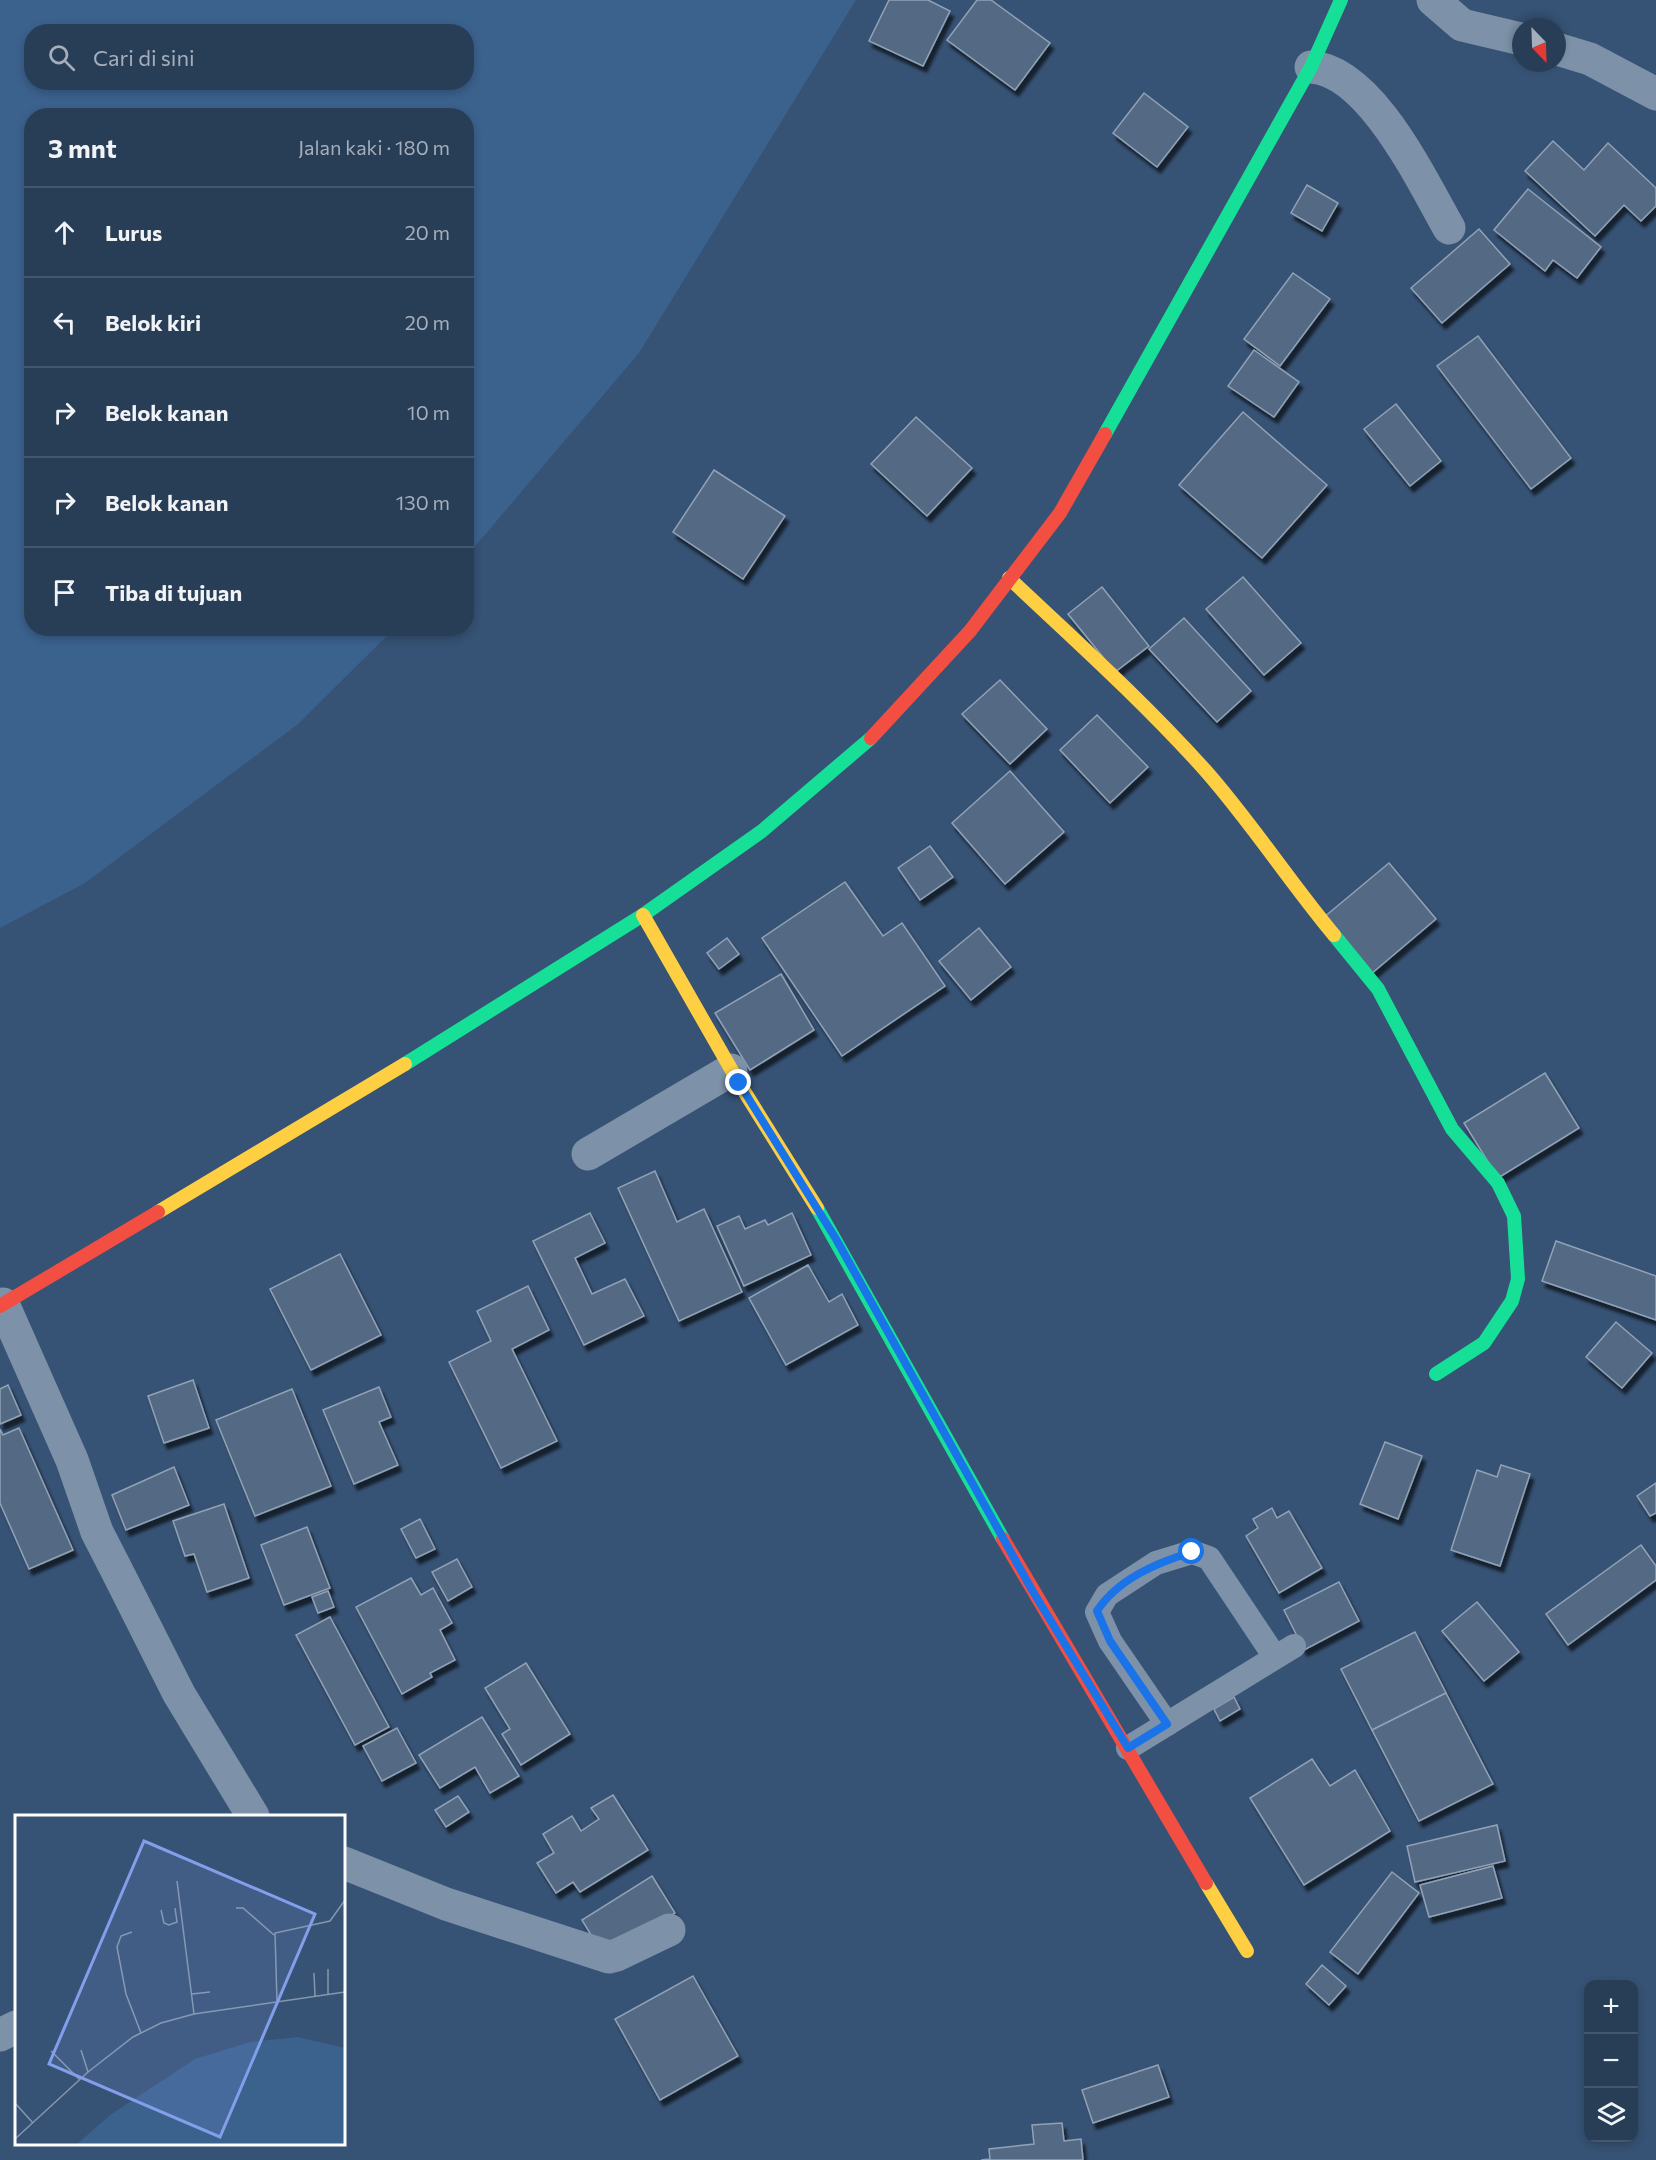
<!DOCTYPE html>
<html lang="id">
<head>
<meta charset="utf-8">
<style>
	body { margin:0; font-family:Commissioner,sans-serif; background:#344961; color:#f1f3f6 }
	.controls { position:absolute; right:18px; bottom:18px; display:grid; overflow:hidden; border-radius:12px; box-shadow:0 3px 9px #0003 }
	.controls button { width:54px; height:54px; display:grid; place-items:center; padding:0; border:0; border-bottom:2px solid #44576d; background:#283e57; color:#f1f3f6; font:30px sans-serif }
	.compass { position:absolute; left:1512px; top:18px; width:54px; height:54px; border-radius:50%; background:#283e57; box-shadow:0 3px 9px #0003; rotate:157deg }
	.stop { position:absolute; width:18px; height:18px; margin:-14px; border:4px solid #1a73e8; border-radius:50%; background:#fff }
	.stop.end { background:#1a73e8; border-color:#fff; box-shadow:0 2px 6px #0008 }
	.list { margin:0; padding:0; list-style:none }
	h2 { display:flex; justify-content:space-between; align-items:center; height:78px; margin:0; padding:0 24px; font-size:26px }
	h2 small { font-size:20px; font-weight:400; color:#a5aeba }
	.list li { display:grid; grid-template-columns:39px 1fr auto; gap:18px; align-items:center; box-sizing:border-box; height:90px; padding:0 24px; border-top:2px solid #44576d }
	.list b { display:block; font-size:22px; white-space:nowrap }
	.list em { font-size:20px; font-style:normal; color:#a5aeba }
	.icon { flex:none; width:33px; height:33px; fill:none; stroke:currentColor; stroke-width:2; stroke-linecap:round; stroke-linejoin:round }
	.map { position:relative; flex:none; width:1656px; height:2160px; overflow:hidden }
	.search { position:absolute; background:#283e57; box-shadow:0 3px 9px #0003; left:24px; top:24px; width:450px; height:66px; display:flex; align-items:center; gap:15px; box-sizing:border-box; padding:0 21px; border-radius:24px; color:#a5aeba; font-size:22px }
	.panel { position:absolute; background:#283e57; box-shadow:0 3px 9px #0003; left:24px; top:108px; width:450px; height:528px; border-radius:24px }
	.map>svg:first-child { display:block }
</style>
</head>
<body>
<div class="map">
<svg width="1656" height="2160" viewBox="0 0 1656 2160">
	<defs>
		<filter id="shadow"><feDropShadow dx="3.5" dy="6" stdDeviation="1.5" flood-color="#0009"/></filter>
	</defs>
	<rect width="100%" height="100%" fill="#365274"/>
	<path fill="#3b618d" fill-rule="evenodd" d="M0 0H856L639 353 467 556 466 116H32V628L394 629 297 725 85 883 0 928ZM32 32H466V82H32Z"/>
	<g fill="#526984" stroke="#92a2b6" stroke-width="1.5" filter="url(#shadow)">
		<path d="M889 0H928L950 11 923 66 869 41Z"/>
		<path d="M977 0H991L1050 43 1015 90 947 40Z"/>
		<path d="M1144 93 1188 127 1157 167 1113 133Z"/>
		<path d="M1553 141 1584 170 1608 143 1656 188V206L1641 221 1624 205 1595 236 1525 171Z"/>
		<path d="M1307 185 1338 203 1322 231 1291 213Z"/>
		<path d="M1528 189 1601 247 1577 278 1553 260 1545 271 1494 230Z"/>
		<path d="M1479 229 1510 264 1442 323 1411 288Z"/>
		<path d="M1293 273 1330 299 1280 366 1244 339Z"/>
		<path d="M1478 336 1571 458 1531 489 1437 366Z"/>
		<path d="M1254 350 1299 382 1274 417 1228 386Z"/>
		<path d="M1396 404 1441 461 1410 486 1364 429Z"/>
		<path d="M1243 412 1327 485 1262 558 1179 485Z"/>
		<path d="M916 417 972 468 927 516 871 464Z"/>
		<path d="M714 470 785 516 743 579 673 532Z"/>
		<path d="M1243 577 1301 643 1264 675 1206 609Z"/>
		<path d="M1102 587 1149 646 1115 672 1068 614Z"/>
		<path d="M1184 618 1251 691 1217 722 1149 649Z"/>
		<path d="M1000 680 1047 729 1010 764 962 714Z"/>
		<path d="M1097 715 1148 767 1110 803 1060 750Z"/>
		<path d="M1010 771 1064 832 1005 884 952 823Z"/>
		<path d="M930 846 953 877 920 900 898 868Z"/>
		<path d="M1389 863 1436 919 1371 974 1323 918Z"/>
		<path d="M845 882 883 936 902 923 945 986 842 1056 762 938Z"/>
		<path d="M979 928 1011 967 971 1000 939 961Z"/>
		<path d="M727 938 739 954 719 969 707 953Z"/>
		<path d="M781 974 814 1030 750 1070 715 1013Z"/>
		<path d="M1545 1073 1579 1128 1498 1178 1464 1123Z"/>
		<path d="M655 1171 677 1222 704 1209 742 1292 679 1321 618 1188Z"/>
		<path d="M590 1213 605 1243 575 1258 592 1294 625 1279 644 1316 584 1345 533 1241Z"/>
		<path d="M792 1213 811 1255 744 1286 717 1226 739 1216 745 1229 765 1220 768 1225Z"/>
		<path d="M1556 1241 1656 1276V1320L1542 1281Z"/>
		<path d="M340 1254 381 1335 311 1370 270 1289Z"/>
		<path d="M808 1265 829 1302 842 1294 858 1325 786 1365 749 1298Z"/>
		<path d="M528 1286 549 1330 512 1349 557 1441 501 1468 449 1362 491 1341 477 1311Z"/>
		<path d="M1616 1322 1652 1353 1622 1388 1586 1357Z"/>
		<path d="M193 1380 209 1428 164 1443 148 1396Z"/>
		<path d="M8 1385 21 1415 0 1424V1389Z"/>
		<path d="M379 1387 391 1417 379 1422 398 1465 354 1484 323 1410Z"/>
		<path d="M292 1389 331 1486 255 1516 216 1420Z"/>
		<path d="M19 1428 73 1550 29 1569 0 1503V1429L3 1435Z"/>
		<path d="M1385 1442 1422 1456 1398 1519 1360 1504Z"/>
		<path d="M1501 1465 1530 1474 1500 1566 1451 1550 1477 1470 1497 1477Z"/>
		<path d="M174 1467 189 1505 126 1530 112 1495Z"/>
		<path d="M1656 1483V1513L1650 1516 1637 1496Z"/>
		<path d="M224 1504 249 1578 207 1592 194 1554 185 1556 173 1521Z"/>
		<path d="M1272 1508 1277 1518 1289 1511 1322 1568 1279 1593 1246 1536 1258 1528 1253 1519Z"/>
		<path d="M420 1519 435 1549 416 1558 401 1529Z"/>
		<path d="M307 1527 330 1588 284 1605 261 1545Z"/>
		<path d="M1641 1545 1656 1566V1580L1568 1645 1546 1614Z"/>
		<path d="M457 1559 472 1587 448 1601 432 1572Z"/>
		<path d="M411 1578 421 1595 433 1588 452 1623 440 1630 455 1660 430 1673 432 1677 402 1694 356 1607Z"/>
		<path d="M1339 1582 1359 1621 1304 1650 1284 1610Z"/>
		<path d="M328 1591 334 1607 318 1613 312 1597Z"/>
		<path d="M1477 1602 1519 1652 1484 1681 1442 1631Z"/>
		<path d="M330 1617 389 1727 355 1745 296 1635Z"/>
		<path d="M1415 1632 1446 1693 1372 1730 1341 1669Z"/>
		<path d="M526 1663 570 1734 521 1765 502 1734 510 1729 485 1688Z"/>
		<path d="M1446 1693 1493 1784 1419 1821 1372 1730Z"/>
		<path d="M1234 1697 1240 1709 1220 1721 1214 1709Z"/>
		<path d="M482 1717 519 1776 490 1793 475 1767 440 1788 419 1755Z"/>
		<path d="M397 1728 416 1763 382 1781 363 1746Z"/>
		<path d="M1312 1759 1330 1786 1355 1770 1390 1831 1304 1885 1250 1798Z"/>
		<path d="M613 1795 648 1850 580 1892 573 1882 556 1893 537 1863 554 1853 543 1834 572 1816 581 1831 599 1819 591 1808Z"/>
		<path d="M458 1796 469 1812 446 1827 435 1810Z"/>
		<path d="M1497 1825 1505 1861 1415 1882 1407 1846Z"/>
		<path d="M1493 1866 1502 1898 1429 1917 1420 1885Z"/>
		<path d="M1392 1872 1419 1893 1358 1974 1330 1952Z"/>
		<path d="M652 1876 675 1913 613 1952 597 1945 582 1920Z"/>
		<path d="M1322 1965 1346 1986 1329 2005 1306 1984Z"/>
		<path d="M693 1976 738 2056 660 2100 615 2019Z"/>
		<path d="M1158 2065 1169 2097 1093 2123 1082 2090Z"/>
		<path d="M1062 2123 1064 2141 1081 2139 1083 2160H981L990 2159 989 2149 1034 2144 1032 2125Z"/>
	</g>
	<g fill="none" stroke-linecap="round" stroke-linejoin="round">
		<g stroke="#7d92a8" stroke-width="24">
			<path d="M1167 1724 1110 1641 1097 1612 1107 1595 1156 1563 1192 1552 1209 1558 1275 1657"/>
			<path d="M1128 1748 1294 1646"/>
		</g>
		<g stroke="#7d92a8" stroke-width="33">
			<path d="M1433 0 1462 25 1521 39"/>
			<path d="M1557 49 1590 59 1656 94"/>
			<path d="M1311 67C1371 71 1422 181 1449 228"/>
			<path d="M588 1154 731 1070"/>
			<path d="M3 1304 72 1460 97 1532 115 1567 179 1694 253 1816"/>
			<path d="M344 1863 446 1904 609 1957 617 1955 669 1930"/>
			<path d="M0 2035 16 2027"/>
		</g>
		<g stroke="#16e098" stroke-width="14">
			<path d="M1105 434 1311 67 1341 0"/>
			<path d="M1334 935 1378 989 1452 1129 1498 1183 1514 1216 1518 1279 1512 1301 1484 1343 1436 1374"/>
			<path d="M405 1064 643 915 762 831 871 738"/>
			<path d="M817 1208 1003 1539"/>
		</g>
		<g stroke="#ffcf43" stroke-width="14">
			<path d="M1009 578C1075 640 1144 702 1205 770 1251 822 1289 881 1334 935"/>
			<path d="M643 915 739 1083 817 1208"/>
			<path d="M158 1212 405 1064"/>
			<path d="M1206 1883 1247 1951"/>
		</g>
		<g stroke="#f24e42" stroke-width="14">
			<path d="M871 738 970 631 1060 513 1105 434"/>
			<path d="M0 1306 158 1212"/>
			<path d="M1003 1539 1206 1883"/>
		</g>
	</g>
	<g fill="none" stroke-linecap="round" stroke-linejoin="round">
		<path stroke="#1a73e8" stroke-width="8" d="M739 1083 836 1239 1032 1590 1128 1748 1167 1724 1110 1641 1097 1611C1118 1579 1156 1563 1192 1552"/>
	</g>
	<g transform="translate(15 1815)">
		<rect width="330" height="330" fill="#365274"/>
		<path d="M283 222 330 233V329H62L95 300 180 244 235 227Z" fill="#3b618d"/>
		<path fill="none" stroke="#8697ac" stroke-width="1.5" d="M162 66 179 199M221 93H228L259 120M146 95 149 108 154 110 162 107 160 93M117 117 106 121 102 132 111 179 126 218M313 154V179M299 158 300 181M177 179 195 177M262 187 260 118 315 106 330 85M66 235 73 257M36 236 65 265M0 288 18 308M0 324 73 257 118 222 146 208 179 199 330 177"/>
		<path fill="#839eea" fill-opacity="0.15" stroke="#839eea" stroke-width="3" d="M129 26 300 99 205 322 34 249Z"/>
		<rect width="330" height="330" fill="none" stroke="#fff" stroke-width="3"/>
	</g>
</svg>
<div class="controls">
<button>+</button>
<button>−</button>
<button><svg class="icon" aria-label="layers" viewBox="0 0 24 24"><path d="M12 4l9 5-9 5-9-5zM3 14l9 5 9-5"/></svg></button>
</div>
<svg class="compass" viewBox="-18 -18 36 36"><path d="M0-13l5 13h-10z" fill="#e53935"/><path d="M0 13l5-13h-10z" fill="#a5aeba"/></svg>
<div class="stop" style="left:1192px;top:1552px"></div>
<div class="stop end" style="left:739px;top:1083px"></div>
<div class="search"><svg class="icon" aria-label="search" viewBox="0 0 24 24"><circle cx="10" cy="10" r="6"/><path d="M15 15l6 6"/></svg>Cari di sini</div>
<section class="panel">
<h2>3 mnt<small>Jalan kaki · 180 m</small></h2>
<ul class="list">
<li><svg class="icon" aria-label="ahead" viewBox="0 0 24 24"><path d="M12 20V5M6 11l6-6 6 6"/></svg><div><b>Lurus</b></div><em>20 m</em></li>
<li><svg class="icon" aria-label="left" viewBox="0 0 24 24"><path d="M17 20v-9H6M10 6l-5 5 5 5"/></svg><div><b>Belok kiri</b></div><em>20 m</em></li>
<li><svg class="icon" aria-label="right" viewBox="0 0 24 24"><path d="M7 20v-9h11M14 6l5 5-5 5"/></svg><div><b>Belok kanan</b></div><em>10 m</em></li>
<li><svg class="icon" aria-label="right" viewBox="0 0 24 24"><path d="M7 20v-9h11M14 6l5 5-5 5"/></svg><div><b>Belok kanan</b></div><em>130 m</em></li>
<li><svg class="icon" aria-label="arrive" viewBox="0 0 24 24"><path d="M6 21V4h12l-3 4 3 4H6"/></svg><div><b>Tiba di tujuan</b></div></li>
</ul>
</section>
</div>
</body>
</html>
